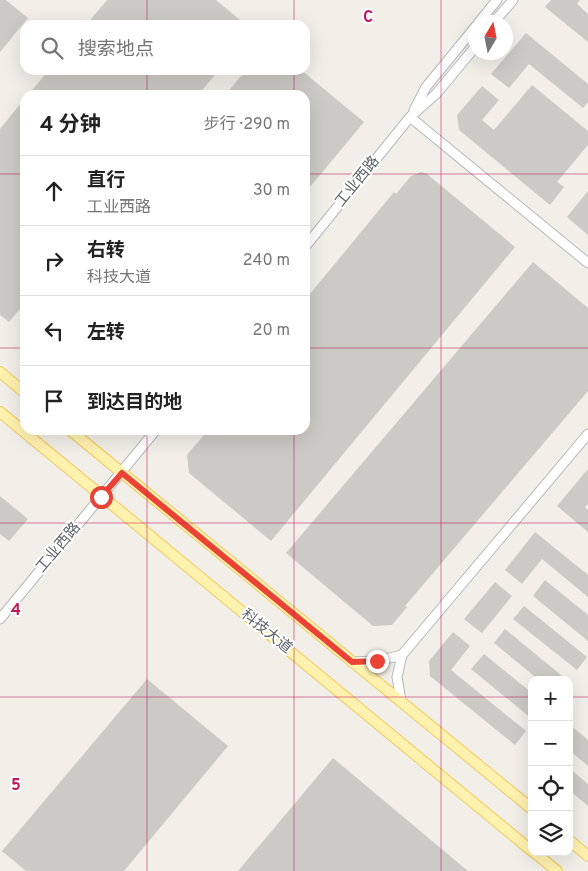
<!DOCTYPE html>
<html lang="zh">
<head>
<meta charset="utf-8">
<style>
	body { margin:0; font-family:Overpass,"Noto Sans SC",sans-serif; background:#f6f6f6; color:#222 }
	.controls { position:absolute; right:15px; bottom:15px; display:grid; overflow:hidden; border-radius:10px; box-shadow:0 5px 20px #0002 }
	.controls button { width:45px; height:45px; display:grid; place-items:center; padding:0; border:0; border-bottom:1px solid #e0e0e0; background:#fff; color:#222; font:25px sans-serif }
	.compass { position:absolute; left:468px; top:15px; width:45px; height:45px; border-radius:50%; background:#fff; box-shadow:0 5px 20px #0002; rotate:10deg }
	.stop { position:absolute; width:15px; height:15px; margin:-11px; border:4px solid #ea4335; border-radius:50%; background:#fff }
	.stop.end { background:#ea4335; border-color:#fff; box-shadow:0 1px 5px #0008 }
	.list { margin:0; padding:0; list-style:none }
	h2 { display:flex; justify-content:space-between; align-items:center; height:65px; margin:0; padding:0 20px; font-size:21px }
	h2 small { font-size:16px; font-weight:400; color:#767676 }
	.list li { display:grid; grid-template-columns:32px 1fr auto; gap:15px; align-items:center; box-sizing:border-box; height:70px; padding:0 20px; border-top:1px solid #e0e0e0 }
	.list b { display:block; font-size:19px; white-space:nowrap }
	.list p { margin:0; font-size:16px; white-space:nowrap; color:#767676 }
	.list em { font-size:16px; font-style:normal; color:#767676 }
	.icon { flex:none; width:28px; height:28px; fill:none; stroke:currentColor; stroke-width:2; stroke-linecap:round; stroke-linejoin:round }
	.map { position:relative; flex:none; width:588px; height:871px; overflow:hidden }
	.search { position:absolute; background:#fff; box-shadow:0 5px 20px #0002; left:20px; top:20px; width:290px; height:55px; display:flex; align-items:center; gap:12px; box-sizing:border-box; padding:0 18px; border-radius:15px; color:#767676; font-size:19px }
	.panel { position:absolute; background:#fff; box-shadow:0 5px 20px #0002; left:20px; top:90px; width:290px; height:345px; border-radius:15px }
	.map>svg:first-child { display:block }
</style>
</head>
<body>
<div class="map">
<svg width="588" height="871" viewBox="0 0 588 871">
	<rect width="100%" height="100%" fill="#f1efe8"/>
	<g fill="#cccac5">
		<path d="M0 0H6L28 18 0 52Z"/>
		<path d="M107 0H216L246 25H86Z"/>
		<path d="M551 0H580L577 4 588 14V42L545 7Z"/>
		<path d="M526 33 588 84V102L583 108 529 64 509 88 491 74Z"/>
		<path d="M49 70H219L198 95H28Z"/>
		<path d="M246 70H301L364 122 305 193V95H225Z"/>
		<path d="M532 85 588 131V145L557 182 564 187 550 205 459 130 457 115 482 86 499 100 482 120 494 130Z"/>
		<path d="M25 98V303L9 322 0 315V129Z"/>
		<path d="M421 172 427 174 515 247 271 541 189 473 187 455 208 430H305V300L394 192 396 194 411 176Z"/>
		<path d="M588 191V235L567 217Z"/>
		<path d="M533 262 588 308V391L405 606 407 607 392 625 373 626 286 553Z"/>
		<path d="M588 469V504L585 507 588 510V532L557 506Z"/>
		<path d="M0 496 28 519 9 541 0 534Z"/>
		<path d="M535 532 588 575V597L542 559 522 584 505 570Z"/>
		<path d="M545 580 588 615V641L533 596Z"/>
		<path d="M495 582 512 596 482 633 464 619Z"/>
		<path d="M524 606 587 657 577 670 513 619Z"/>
		<path d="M505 629 567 680H539L494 643Z"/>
		<path d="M453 632 470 646 451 670 526 731 515 745 430 676 429 661Z"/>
		<path d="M484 654 532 693V719L471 669Z"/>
		<path d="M147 679 228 746 124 871H26L2 851Z"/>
		<path d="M569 724 588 740V766L569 750Z"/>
		<path d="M333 758 468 871H238Z"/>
		<path d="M569 768 588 784V806L569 790Z"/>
	</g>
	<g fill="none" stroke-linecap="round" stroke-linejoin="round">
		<defs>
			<g id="minor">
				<path d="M479 22 497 0"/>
				<path d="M494 22 513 0"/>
				<path d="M414 110 426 87 476 26"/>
				<path d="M410 117 588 263"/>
				<path d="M305 247 410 117 436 94 476 46"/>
				<path d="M0 619 156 430"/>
				<path d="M352 662 377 661 402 655"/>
				<path d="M401 701 397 677 402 655 588 434"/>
			</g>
			<g id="major">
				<path d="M0 372 25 393"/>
				<path d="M0 412 532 851"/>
				<path d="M70 430 532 809"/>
				<path d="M569 840 588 856"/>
				<path d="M534 852 557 871"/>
			</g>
		</defs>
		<use href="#minor" stroke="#b5b8bc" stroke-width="11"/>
		<use href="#major" stroke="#f2c960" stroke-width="12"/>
		<use href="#minor" stroke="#fff" stroke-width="9"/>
		<use href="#major" stroke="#fff2af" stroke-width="10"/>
	</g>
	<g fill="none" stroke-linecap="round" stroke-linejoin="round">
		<path stroke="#ea4335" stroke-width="6" d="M101 497 122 473 352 662 377 661"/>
	</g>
	<path fill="none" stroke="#c2185b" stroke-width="1" stroke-opacity="0.55" d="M147 0V25M294 0V25M441 0V871M147 70V95M294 70V95M0 174H25M305 174H588M0 348H25M305 348H588M147 430V871M294 430V871M0 523H588M0 697H532M569 697H588"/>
	<g text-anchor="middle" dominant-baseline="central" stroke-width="4" stroke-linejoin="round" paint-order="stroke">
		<g font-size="15" fill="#5f6368" stroke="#fff">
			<text transform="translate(358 182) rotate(-51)">工业西路</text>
			<text transform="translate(59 548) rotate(-50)">工业西路</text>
			<text transform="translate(266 632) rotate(39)">科技大道</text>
		</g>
	</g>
	<g font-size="16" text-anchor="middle" font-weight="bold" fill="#c2185b" stroke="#fff" stroke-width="4" stroke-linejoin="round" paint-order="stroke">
		<text x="368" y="22">C</text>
		<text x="16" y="615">4</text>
		<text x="16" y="790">5</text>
	</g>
</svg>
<div class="controls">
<button>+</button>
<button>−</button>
<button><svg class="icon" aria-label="locate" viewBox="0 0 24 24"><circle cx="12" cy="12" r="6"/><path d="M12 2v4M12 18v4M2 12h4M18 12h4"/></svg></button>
<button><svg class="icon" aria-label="layers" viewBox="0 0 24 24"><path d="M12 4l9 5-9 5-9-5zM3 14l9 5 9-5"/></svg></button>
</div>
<svg class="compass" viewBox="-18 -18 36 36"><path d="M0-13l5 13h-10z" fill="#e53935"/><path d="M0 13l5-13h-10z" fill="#767676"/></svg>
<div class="stop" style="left:101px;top:497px"></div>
<div class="stop end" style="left:377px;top:661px"></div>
<div class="search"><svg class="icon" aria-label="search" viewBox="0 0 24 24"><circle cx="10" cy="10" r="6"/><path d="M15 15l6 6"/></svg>搜索地点</div>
<section class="panel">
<h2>4 分钟<small>步行 · 290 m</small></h2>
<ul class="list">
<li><svg class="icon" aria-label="ahead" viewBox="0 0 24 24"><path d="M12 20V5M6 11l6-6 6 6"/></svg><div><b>直行</b><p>工业西路</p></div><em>30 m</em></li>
<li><svg class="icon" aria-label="right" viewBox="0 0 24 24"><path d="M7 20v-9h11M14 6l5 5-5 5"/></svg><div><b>右转</b><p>科技大道</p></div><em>240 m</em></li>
<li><svg class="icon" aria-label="left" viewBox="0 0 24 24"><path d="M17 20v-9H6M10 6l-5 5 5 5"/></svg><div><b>左转</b></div><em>20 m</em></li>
<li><svg class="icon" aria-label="arrive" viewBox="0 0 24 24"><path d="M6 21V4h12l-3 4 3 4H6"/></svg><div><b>到达目的地</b></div></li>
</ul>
</section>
</div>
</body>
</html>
